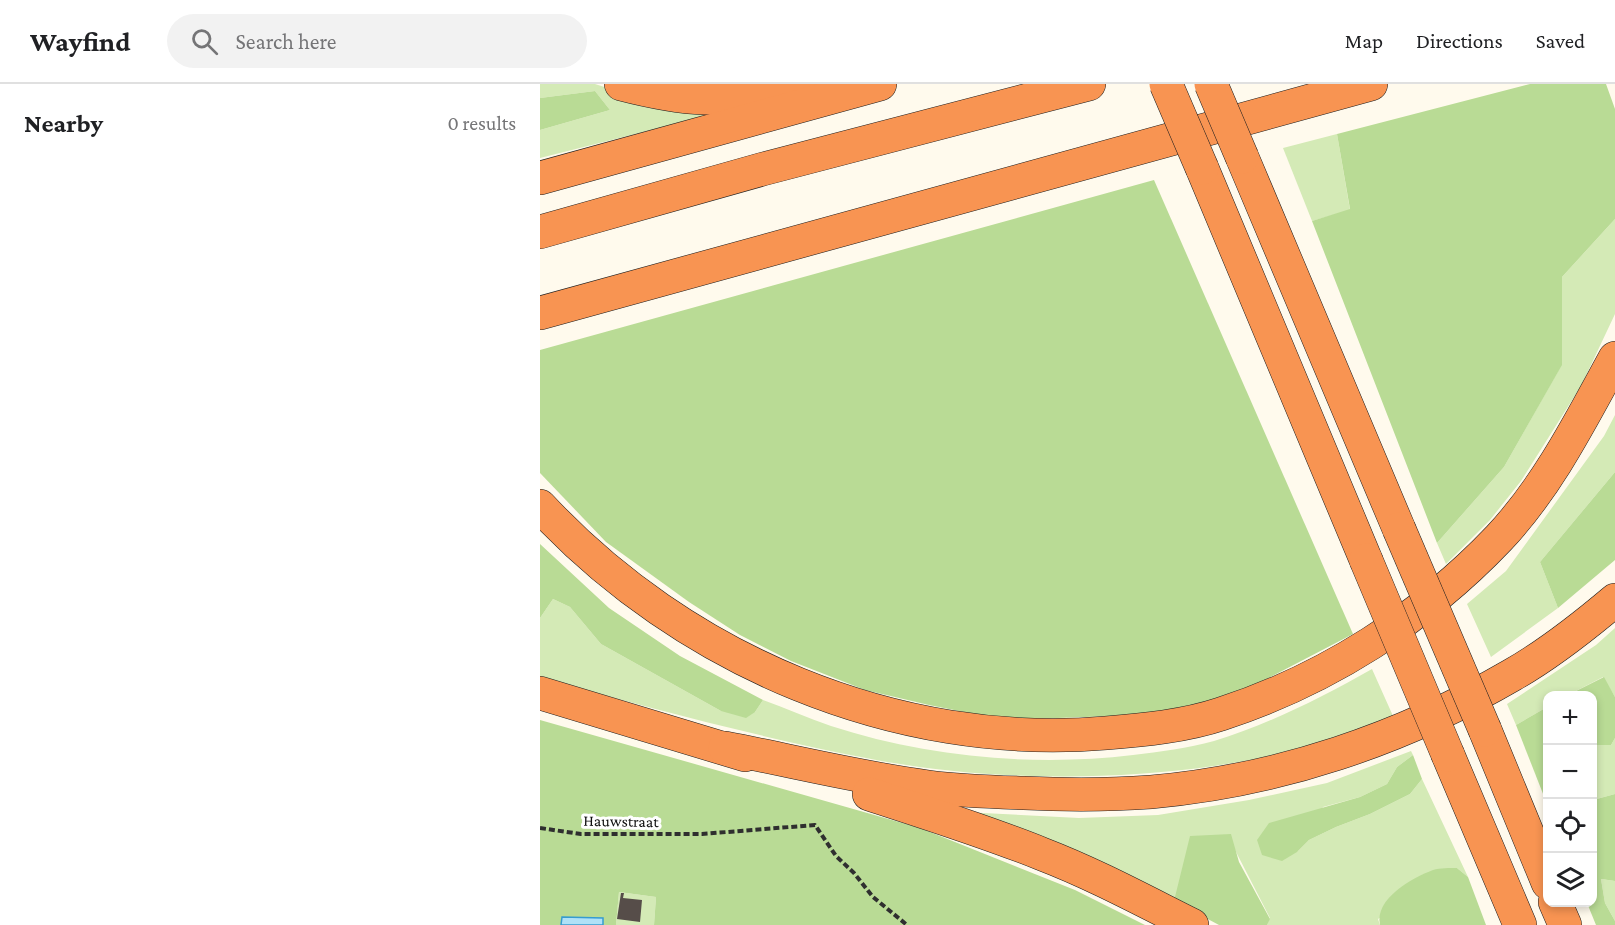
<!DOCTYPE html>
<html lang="en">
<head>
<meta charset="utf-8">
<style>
	body { margin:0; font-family:"Crimson Pro",serif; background:#f2f2f2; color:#202124 }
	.controls { position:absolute; right:18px; bottom:18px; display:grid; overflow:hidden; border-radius:12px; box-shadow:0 3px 9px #0003 }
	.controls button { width:54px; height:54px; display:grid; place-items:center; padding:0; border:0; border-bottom:2px solid #e0e0e0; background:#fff; color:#202124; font:30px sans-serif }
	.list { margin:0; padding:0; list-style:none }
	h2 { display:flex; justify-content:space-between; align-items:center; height:78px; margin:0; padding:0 24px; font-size:26px }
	h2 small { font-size:20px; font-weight:400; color:#757577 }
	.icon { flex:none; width:33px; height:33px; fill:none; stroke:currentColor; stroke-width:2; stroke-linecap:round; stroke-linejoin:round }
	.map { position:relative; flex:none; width:1075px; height:841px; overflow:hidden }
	header { display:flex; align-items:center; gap:36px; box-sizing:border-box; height:84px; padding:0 30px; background:#fff; border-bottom:2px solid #e0e0e0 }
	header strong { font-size:28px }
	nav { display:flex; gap:33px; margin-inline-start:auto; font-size:21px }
	.search { width:420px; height:54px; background:#f2f2f2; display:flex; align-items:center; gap:15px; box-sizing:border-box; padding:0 21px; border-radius:33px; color:#757577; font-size:22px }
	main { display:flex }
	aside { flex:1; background:#fff }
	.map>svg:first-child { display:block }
</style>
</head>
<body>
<header>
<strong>Wayfind</strong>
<div class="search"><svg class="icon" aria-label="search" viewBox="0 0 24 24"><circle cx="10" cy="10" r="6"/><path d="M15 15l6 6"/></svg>Search here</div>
<nav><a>Map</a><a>Directions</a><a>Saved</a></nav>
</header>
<main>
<aside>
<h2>Nearby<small>0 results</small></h2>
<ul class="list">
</ul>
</aside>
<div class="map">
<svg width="1075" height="841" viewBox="0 0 1075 841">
	<rect width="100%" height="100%" fill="#fffaed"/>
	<g fill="#d4eab6">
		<path d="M0 0H55L114 19 179 29 0 74V46L70 26 55 7 0 14Z"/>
		<path d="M797 50 810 126 772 137 743 64Z"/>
		<path d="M1075 135V230L1041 302 981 397 950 436 906 480 897 459 964 383 1021 282 1022 193Z"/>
		<path d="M1075 331V388L1000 478 1018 524 951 573 927 520 966 487 1064 352Z"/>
		<path d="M13 515 30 523 61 560 181 627 215 628 223 616C245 624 268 634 291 642 386 673 494 683 593 671 620 668 648 664 674 657 729 640 781 614 832 585L853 632C831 641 808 652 786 659 749 670 712 676 674 682 564 698 436 696 326 674 216 653 108 623 0 594V534Z"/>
		<path d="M1075 544V613L1063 593 1028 611 1008 612 1007 623 976 641 967 620 1056 561Z"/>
		<path d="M1075 654V710L1053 716 1052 661H1071Z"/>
		<path d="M871 667 873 671 857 683 847 700 820 713 783 723 757 768 769 756 796 743 830 730 870 710 882 695 928 793 917 784 838 835 840 841H727L730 834 695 766 634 817 423 728 539 734 618 731 709 716 787 699Z"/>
		<path d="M1061 795 1075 797V837L1065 819Z"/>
		<path d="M79 808 116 813 114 841H76Z"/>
	</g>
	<g fill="#b9db95">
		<path d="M990 0H1066L1075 25V135L1022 193V281L964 383 897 459 772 137 810 125 797 50Z"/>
		<path d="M55 7 70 26 0 46V14Z"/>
		<path d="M614 96 813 550 715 601 662 619 601 631 464 636 389 621 325 606 251 577 200 551 149 518 66 458 0 389V266Z"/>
		<path d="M1075 388V476L1018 524 1000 478Z"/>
		<path d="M0 460 69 524 140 572 223 616 215 628 206 634 181 627 61 560 30 523 13 515 0 534Z"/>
		<path d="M1064 593 1075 613V654L1071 661H1053L1052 612 1028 611Z"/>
		<path d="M1007 623V720L976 641Z"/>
		<path d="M0 636 380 744 535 806 605 841H114L116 813 79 808 76 841H63V835L22 833 21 841H0Z"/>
		<path d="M873 671 882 695 870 710 830 730 796 743 769 756 757 768 742 777 722 771 717 756 729 739 820 713 847 700 857 683Z"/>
		<path d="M1075 710V797L1061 795 1065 819 1075 837V841H1056L1047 819 1052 818 1053 716Z"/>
		<path d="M691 750 699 778 730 835 727 841H679L634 817 650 752Z"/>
		<path d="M917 784 928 793 946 841H840C834 815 872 794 893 786 900 784 910 784 917 784Z"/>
	</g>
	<path fill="#b0e1f7" stroke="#369cd0" stroke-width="1.5" d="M22 833 63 834V841H21Z"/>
	<path fill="#564d49" d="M81 809H84L83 814 102 816 100 838 77 835Z"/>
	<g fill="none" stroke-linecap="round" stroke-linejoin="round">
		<defs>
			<g id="highway">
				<path d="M81 0C108 7 136 13 164 14 194 15 233 9 263 3"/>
				<path d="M702 73 859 445"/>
				<path d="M662 84 826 476"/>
				<path d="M0 94 340 0"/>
				<path d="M0 148 223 85 549 0"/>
				<path d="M0 229 831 0"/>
				<path d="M0 422C143 576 356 667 566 649 604 646 645 642 681 630 786 596 883 534 959 454 1008 402 1041 336 1075 274"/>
				<path d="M0 609 205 671"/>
				<path d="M945 646 1008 799"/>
				<path d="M185 664C253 677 320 694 389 703 420 707 452 708 484 709 526 711 569 711 611 708 738 697 862 655 972 591 1009 570 1043 543 1075 516"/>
				<path d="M908 671 980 841"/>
				<path d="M329 710C387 729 445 747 502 770 554 790 602 816 652 841"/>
				<path d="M1015 818 1025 841"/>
			</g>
		</defs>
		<use href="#highway" stroke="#1e1e1e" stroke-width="34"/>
		<path stroke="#2f2f2f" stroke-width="4" stroke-dasharray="6 3" stroke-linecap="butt" d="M0 744 41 750H162L275 741 296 772 314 789 333 813 367 841"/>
		<use href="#highway" stroke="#f89452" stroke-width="33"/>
		<defs>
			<g id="highway-bridge">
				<path d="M626 0 662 84"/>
				<path d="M671 0 702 73"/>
				<path d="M859 445 945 646"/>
				<path d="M826 476 908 671"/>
			</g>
		</defs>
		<use href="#highway-bridge" stroke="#1e1e1e" stroke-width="34" stroke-linecap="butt"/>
		<use href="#highway-bridge" stroke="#f89452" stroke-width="33"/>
	</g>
	<g text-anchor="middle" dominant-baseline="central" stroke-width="6" stroke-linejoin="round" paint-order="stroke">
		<g font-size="16" fill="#0d0d0d" stroke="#fff">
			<text transform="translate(81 737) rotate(1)">Hauwstraat</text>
		</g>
	</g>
</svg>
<div class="controls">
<button>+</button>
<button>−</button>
<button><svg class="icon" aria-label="locate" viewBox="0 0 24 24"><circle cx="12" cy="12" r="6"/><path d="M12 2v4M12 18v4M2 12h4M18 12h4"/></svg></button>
<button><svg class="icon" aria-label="layers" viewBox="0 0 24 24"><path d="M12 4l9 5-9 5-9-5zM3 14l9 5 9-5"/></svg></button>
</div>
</div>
</main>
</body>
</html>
